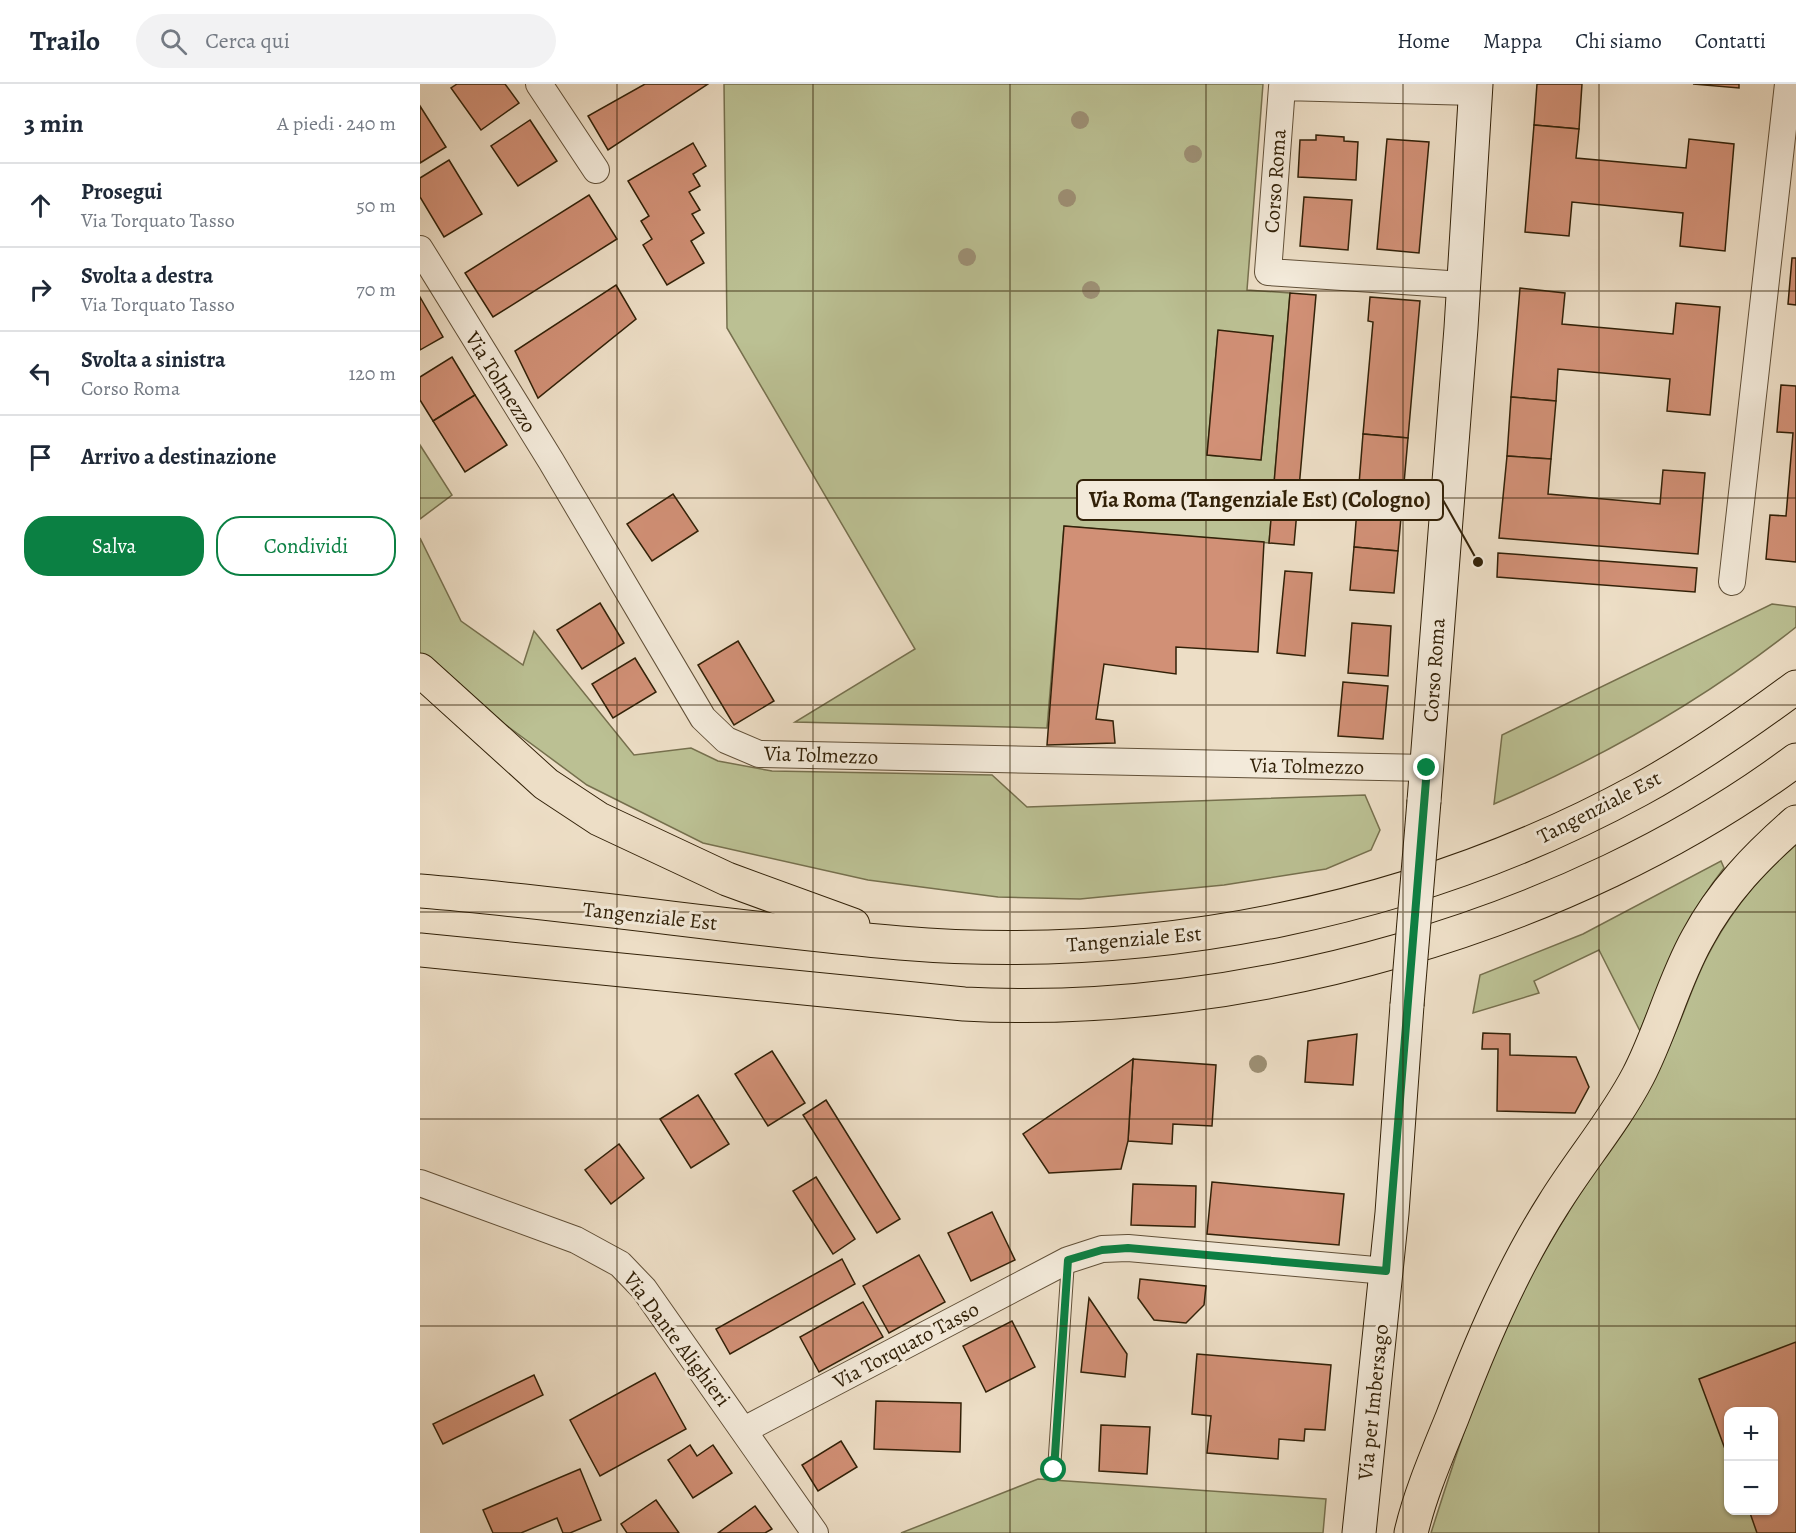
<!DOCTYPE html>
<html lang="it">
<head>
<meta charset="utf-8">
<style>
	body { margin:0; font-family:Alegreya,serif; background:#f2f2f3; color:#1f2937 }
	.controls { position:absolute; right:18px; bottom:18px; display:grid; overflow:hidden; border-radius:12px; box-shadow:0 2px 4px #0004 }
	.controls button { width:54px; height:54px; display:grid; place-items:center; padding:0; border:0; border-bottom:2px solid #e0e1e3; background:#fff; color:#1f2937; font:30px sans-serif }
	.stop { position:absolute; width:18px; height:18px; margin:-14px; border:4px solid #0b8043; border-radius:50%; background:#fff }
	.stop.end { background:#0b8043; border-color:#fff; box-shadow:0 2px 6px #0008 }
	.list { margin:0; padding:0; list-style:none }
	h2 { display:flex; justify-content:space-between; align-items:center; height:78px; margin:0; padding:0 24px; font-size:26px }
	h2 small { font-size:20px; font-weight:400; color:#747a83 }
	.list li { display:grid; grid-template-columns:39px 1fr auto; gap:18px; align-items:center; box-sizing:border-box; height:84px; padding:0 24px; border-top:2px solid #e0e1e3 }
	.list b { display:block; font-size:22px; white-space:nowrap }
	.list p { margin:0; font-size:20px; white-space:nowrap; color:#747a83 }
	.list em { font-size:20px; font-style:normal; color:#747a83 }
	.actions { display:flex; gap:12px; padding:18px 24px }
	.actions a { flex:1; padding:14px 0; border:2px solid #0b8043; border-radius:24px; text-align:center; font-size:21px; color:#0b8043 }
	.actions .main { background:#0b8043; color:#fff }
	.icon { flex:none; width:33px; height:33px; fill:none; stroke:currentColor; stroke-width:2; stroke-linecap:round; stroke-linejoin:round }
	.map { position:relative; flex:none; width:1376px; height:1449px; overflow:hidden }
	header { display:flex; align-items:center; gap:36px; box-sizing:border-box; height:84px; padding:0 30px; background:#fff; border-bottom:2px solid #e0e1e3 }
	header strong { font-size:28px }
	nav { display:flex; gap:33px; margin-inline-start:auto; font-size:21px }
	.search { width:420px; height:54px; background:#f2f2f3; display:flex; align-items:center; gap:15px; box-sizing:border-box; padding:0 21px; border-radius:33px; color:#747a83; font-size:22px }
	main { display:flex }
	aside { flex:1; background:#fff }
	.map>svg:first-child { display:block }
</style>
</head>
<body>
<header>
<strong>Trailo</strong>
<div class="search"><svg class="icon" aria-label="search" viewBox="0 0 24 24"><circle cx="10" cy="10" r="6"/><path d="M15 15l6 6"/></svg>Cerca qui</div>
<nav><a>Home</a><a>Mappa</a><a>Chi siamo</a><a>Contatti</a></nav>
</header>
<main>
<aside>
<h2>3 min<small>A piedi · 240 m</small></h2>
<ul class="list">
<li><svg class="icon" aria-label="ahead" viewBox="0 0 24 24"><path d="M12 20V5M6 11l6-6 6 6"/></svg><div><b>Prosegui</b><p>Via Torquato Tasso</p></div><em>50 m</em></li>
<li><svg class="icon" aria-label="right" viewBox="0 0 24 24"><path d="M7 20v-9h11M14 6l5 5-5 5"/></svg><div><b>Svolta a destra</b><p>Via Torquato Tasso</p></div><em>70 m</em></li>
<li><svg class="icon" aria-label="left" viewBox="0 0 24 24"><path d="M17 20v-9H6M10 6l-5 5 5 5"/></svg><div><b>Svolta a sinistra</b><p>Corso Roma</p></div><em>120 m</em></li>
<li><svg class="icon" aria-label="arrive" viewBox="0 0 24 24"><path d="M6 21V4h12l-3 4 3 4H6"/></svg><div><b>Arrivo a destinazione</b></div></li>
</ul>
<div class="actions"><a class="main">Salva</a><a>Condividi</a></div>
</aside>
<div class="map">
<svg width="1376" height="1449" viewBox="0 0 1376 1449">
	<rect width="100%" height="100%" fill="#eddec6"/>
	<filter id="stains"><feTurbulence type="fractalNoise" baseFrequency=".00333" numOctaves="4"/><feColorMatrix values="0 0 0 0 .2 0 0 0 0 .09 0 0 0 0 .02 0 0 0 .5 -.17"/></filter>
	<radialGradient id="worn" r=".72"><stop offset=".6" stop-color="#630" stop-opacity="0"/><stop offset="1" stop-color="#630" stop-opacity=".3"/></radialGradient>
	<g fill="#bbc093" stroke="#76704e" stroke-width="1.5" fill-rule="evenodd">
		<path d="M304 0H843L827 206 870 209 849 459 644 442 627 644 375 638 495 565 307 244ZM798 247 853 252 841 376 787 371Z"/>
		<path d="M0 361 32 411 0 435Z"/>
		<path d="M0 454 41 537 103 581 114 547 214 671 271 664 298 677 352 687 572 691 607 723 945 711 960 746 951 766 906 785 804 801 660 815 578 813 448 796 283 759 167 701 56 619 0 574Z"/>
		<path d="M1352 520 1376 523V543C1284 616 1181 674 1074 720L1082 651Z"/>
		<path d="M1376 759V1449H1011C1036 1370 1062 1289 1099 1215 1140 1132 1198 1058 1242 977 1260 944 1270 906 1287 873 1310 828 1339 792 1376 759ZM1308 1328H1354V1426H1308Z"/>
		<path d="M1301 777 1304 784C1264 835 1244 888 1220 947L1179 866 1114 897 1119 909 1053 929 1060 891 1163 850Z"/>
		<path d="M618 1395 906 1415 903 1449H481Z"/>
	</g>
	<g fill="#d19076" stroke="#322108" stroke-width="1.5">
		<path d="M37 0H85L99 19 61 46 31 4Z"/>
		<path d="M225 0H288L188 66 168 32Z"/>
		<path d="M1117 0H1162L1159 45 1114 41Z"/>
		<path d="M1273 0H1319V4Z"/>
		<path d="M0 22 26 63 0 79Z"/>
		<path d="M110 36 137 77 98 102 71 62Z"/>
		<path d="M1114 41 1159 45 1156 74 1266 84 1269 55 1314 60 1305 167 1260 162 1263 129 1152 118 1149 152 1105 148Z"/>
		<path d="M896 51 924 53V57L938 58 936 96 878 93 880 56H896Z"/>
		<path d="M967 55 1009 58 999 169 957 165Z"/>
		<path d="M273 59 286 82 273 90 280 102 269 108 280 126 272 130 284 149 271 157 284 179 247 201 223 161 232 155 221 137 229 132 208 97Z"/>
		<path d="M29 76 62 130 24 153 0 113V94Z"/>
		<path d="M169 111 197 155 73 233 45 189Z"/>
		<path d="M884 113 932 116 928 166 880 162Z"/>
		<path d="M1372 174H1376V221L1368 220Z"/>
		<path d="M196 201 216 235 118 314 95 267Z"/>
		<path d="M1100 204 1145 209 1142 240 1253 250 1256 219 1300 223 1290 331 1247 327 1250 295 1138 285 1136 317 1091 313Z"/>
		<path d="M870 209 896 211 874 461 849 459Z"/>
		<path d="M0 213 23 253 0 266Z"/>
		<path d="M950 213 1000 217 988 354 943 350 953 238 948 237Z"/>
		<path d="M798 246 853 252 841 376 787 371Z"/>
		<path d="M32 273 55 311 13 337 0 316V293Z"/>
		<path d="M1361 301 1376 302V478L1346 475 1350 431 1366 432 1373 349 1357 348Z"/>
		<path d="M55 311 87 361 45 388 13 337Z"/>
		<path d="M1091 313 1136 317 1131 375 1087 372Z"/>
		<path d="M943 350 988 354 978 467 934 463Z"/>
		<path d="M1087 372 1131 375 1128 410 1240 420 1243 386 1285 389 1278 470 1079 454Z"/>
		<path d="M253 410 278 447 232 477 207 440Z"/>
		<path d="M644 442 844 458 838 568 756 563V590L684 580 676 635 693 637 695 659 627 661Z"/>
		<path d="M934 463 978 467 974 509 930 506Z"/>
		<path d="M1078 469 1277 484 1275 508 1077 493Z"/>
		<path d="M865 487 892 489 885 572 857 569Z"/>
		<path d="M180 519 204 559 162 585 137 546Z"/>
		<path d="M932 539 971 542 968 592 928 589Z"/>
		<path d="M318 557 354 617 314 641 278 581Z"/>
		<path d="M215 574 236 608 193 634 172 600Z"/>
		<path d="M923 598 968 602 963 655 918 652Z"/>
		<path d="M1063 949 1090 950V971L1156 973 1169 1003 1155 1029 1077 1027 1078 965H1062Z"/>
		<path d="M937 950 933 1001 885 998 888 957Z"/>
		<path d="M352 967 385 1019 348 1042 315 990Z"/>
		<path d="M713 975 796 981 792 1042 753 1040 752 1060 708 1057Z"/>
		<path d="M713 975 708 1057 701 1085 629 1089 603 1050Z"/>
		<path d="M278 1011 309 1060 271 1084 240 1035Z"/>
		<path d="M406 1016 480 1135 457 1149 383 1031Z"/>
		<path d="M199 1060 224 1094 191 1120 165 1086Z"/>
		<path d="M396 1093 435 1155 413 1170 373 1107Z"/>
		<path d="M792 1098 924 1110 919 1161 787 1150Z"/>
		<path d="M713 1100 776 1102 775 1143 711 1141Z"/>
		<path d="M572 1128 595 1176 551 1197 528 1149Z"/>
		<path d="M499 1171 525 1218 469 1249 443 1202Z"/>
		<path d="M422 1175 435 1200 310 1270 296 1245Z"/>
		<path d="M720 1195 786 1202 784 1221 766 1239 734 1236 718 1214Z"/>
		<path d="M669 1214 707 1270 705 1293 661 1288Z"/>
		<path d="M443 1218 463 1253 399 1288 380 1253Z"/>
		<path d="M592 1237 615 1283 566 1308 543 1262Z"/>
		<path d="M1376 1258V1449H1337L1329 1426H1354V1328H1308V1373L1279 1295Z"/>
		<path d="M777 1270 911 1281 905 1346 885 1345 884 1357 859 1355 858 1375 787 1369 791 1332 772 1330Z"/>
		<path d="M235 1289 266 1345 180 1392 150 1336Z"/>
		<path d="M114 1291 123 1311 23 1360 13 1340Z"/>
		<path d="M456 1317 541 1319 540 1368 454 1365Z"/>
		<path d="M681 1341 730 1343 727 1390 679 1387Z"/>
		<path d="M421 1357 437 1383 398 1407 382 1381Z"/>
		<path d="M270 1361 277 1372 293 1361 312 1389 273 1414 248 1376Z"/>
		<path d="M160 1385 181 1436 150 1449H143L137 1434 101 1449H73L63 1426Z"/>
		<path d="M236 1416 259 1449H207L201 1440Z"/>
		<path d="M335 1422 352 1445 345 1449H298Z"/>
	</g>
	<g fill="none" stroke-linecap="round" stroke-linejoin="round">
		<defs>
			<path id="service" d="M634 1386 648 1177"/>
			<g id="minor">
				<path d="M119 0 176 86"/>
				<path d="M0 165 131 377 283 634 306 656 339 670 1007 684"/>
				<path d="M1043 201 848 188 862 3 1055 8"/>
				<path d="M1312 498 1368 0"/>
				<path d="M0 1099 156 1156 200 1180 224 1205 395 1449"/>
				<path d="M324 1346 648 1176 682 1165 708 1164 966 1187"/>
			</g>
			<g id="secondary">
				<path d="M1004 717 1041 244 1056 0"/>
				<path d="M939 1449 972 1129 987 921"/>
			</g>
			<g id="motorway">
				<path d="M0 586 126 700 179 735 307 795 433 841"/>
				<path d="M0 807C161 820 320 845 480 859 732 880 997 827 1219 706 1274 676 1326 640 1376 603"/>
				<path d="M0 866 544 920C822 935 1152 843 1376 676"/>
				<path d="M991 1449C1000 1410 1017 1371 1032 1334 1060 1261 1091 1187 1133 1121 1160 1077 1194 1038 1218 992 1241 948 1253 898 1277 855 1302 808 1336 773 1376 738"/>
			</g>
		</defs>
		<use href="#service" stroke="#615038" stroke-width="14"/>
		<use href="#minor" stroke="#615038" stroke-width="28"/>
		<use href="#secondary" stroke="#322108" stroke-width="35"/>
		<use href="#motorway" stroke="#322108" stroke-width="35"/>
		<use href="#service" stroke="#f3eada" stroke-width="12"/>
		<use href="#minor" stroke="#f3eada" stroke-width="26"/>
		<use href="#secondary" stroke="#f3eada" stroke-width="33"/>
		<use href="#motorway" stroke="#eddec6" stroke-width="33"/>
		<defs>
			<path id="secondary-bridge" d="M987 921 1004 717"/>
		</defs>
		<use href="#secondary-bridge" stroke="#322108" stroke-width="35" stroke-linecap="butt"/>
		<use href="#secondary-bridge" stroke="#f3eada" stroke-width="33"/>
	</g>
	<g fill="#9d9075">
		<circle cx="660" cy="36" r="9"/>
		<circle cx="773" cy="70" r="9"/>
		<circle cx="647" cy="114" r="9"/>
		<circle cx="547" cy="173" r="9"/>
		<circle cx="671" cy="206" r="9"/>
		<circle cx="838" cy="980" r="9"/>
	</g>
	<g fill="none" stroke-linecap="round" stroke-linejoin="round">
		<path stroke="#0b8043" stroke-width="8" d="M634 1386 648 1176 682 1166 708 1164 966 1187 1007 684"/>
	</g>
	<path fill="none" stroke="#322108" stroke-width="1.5" stroke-opacity="0.55" d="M197 0V1449M393 0V1449M590 0V1449M786 0V1449M983 0V1449M1179 0V1449M0 207H1376M0 414H1376M0 621H1376M0 828H1376M0 1035H1376M0 1242H1376"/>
	<g text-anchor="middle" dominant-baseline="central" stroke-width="6" stroke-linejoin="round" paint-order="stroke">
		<g font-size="21" fill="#322108" stroke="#f3eada">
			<text transform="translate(855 97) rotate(-86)">Corso Roma</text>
			<text transform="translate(81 298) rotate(58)">Via Tolmezzo</text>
			<text transform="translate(1014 586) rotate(-86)">Corso Roma</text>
			<text transform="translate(401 671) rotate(2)">Via Tolmezzo</text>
			<text transform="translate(887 682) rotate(1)">Via Tolmezzo</text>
			<text transform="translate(1179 723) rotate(-27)">Tangenziale Est</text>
			<text transform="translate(230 832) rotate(6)">Tangenziale Est</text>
			<text transform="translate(714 855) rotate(-5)">Tangenziale Est</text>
			<text transform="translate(257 1255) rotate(53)">Via Dante Alighieri</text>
			<text transform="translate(486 1261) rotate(-28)">Via Torquato Tasso</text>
			<text transform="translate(953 1318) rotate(-84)">Via per Imbersago</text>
		</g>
	</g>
	<path fill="none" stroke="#322108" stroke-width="2" d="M1058 478L1023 416"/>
	<circle fill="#322108" stroke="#f3eada" stroke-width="2" cx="1058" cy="478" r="6"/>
	<rect fill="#f3eada" stroke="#322108" stroke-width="2" x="657" y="396" width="366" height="40" rx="6"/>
	<g font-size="22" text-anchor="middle" font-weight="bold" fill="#322108">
		<text x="840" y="423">Via Roma (Tangenziale Est) (Cologno)</text>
	</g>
	<rect width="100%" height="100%" filter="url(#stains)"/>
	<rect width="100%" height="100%" fill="url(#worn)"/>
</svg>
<div class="controls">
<button>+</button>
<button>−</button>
</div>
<div class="stop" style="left:634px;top:1386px"></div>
<div class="stop end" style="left:1007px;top:684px"></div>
</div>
</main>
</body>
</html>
